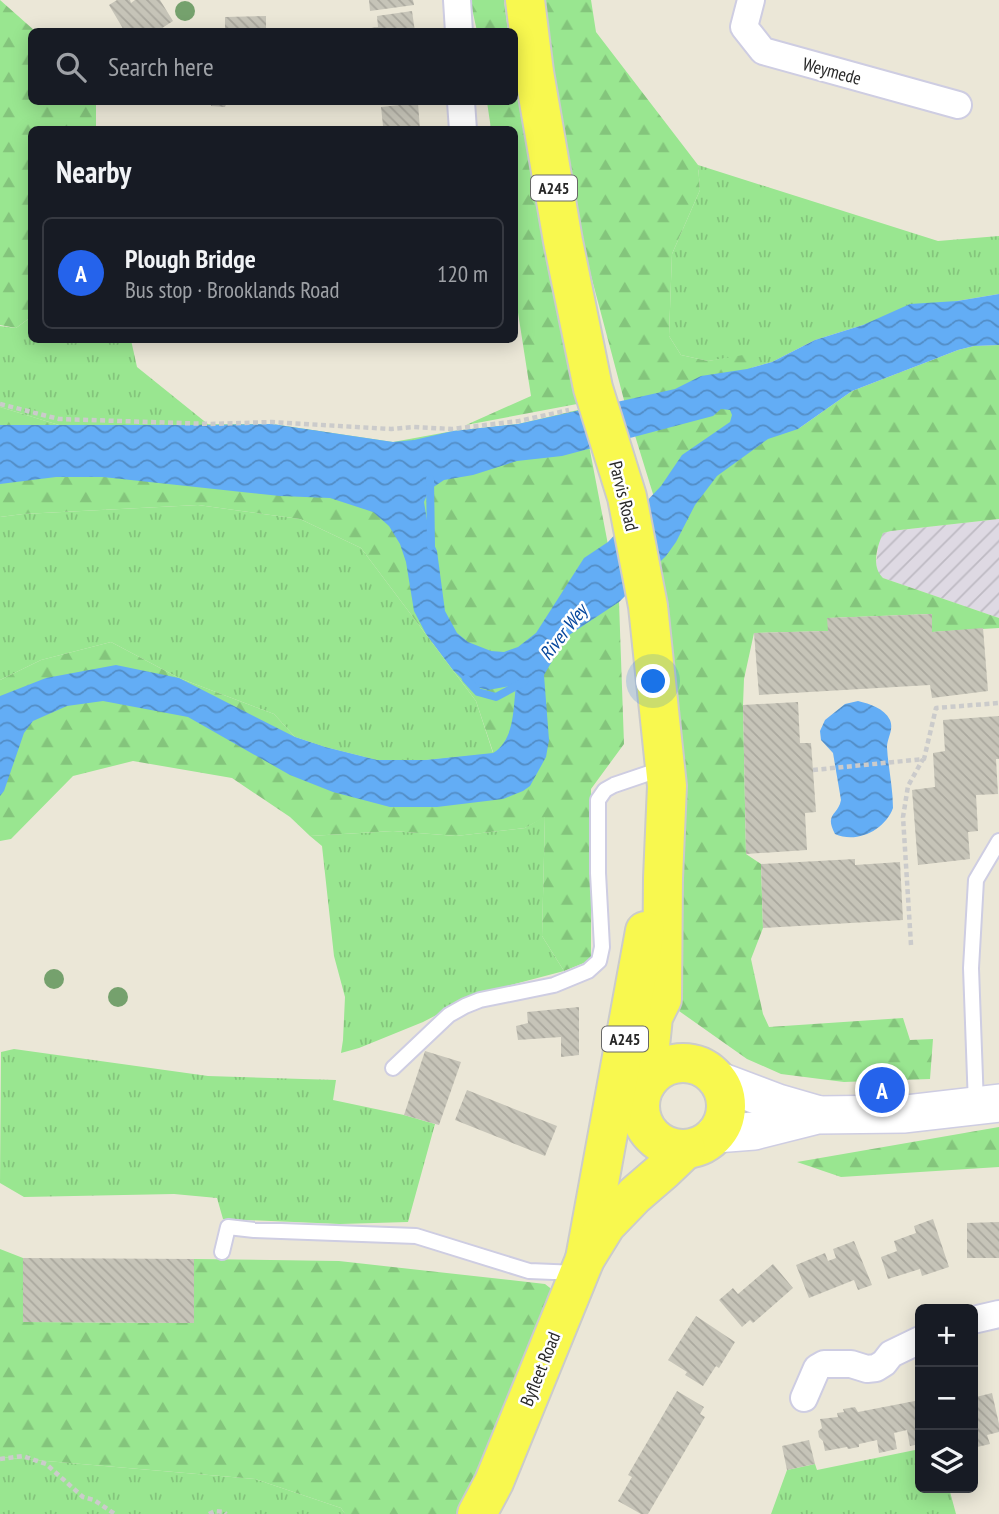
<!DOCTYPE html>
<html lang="en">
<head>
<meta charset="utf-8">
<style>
	body { margin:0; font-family:"PT Sans Narrow",sans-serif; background:#242831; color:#f1f3f6 }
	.controls { position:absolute; right:21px; bottom:21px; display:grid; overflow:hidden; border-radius:10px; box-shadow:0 4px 18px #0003 }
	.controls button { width:63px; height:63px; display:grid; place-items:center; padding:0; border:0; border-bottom:2px solid #363941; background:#171b24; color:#f1f3f6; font:35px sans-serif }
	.you { position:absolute; left:654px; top:682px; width:24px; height:24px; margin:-18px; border:5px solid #fff; border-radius:50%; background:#1a73e8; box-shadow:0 0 0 10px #1a73e833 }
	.badge { display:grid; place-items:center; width:46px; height:46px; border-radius:50%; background:#2563eb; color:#fff; font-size:23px; font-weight:700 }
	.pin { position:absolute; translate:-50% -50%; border:4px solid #fff; box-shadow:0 2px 7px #0006 }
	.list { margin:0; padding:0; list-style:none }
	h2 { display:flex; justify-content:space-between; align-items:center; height:91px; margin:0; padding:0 28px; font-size:30px }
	h2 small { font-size:23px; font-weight:400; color:#9ea1a6 }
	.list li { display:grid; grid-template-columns:46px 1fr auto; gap:21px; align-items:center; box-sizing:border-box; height:112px; margin:0 14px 14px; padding:0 14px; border:2px solid #363941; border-radius:10px }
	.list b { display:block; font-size:26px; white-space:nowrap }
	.list p { margin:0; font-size:23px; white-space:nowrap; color:#9ea1a6 }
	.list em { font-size:23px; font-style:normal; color:#9ea1a6 }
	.icon { flex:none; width:38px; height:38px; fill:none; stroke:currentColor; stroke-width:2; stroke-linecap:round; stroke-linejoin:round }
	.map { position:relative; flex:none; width:999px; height:1514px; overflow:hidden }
	.search { position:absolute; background:#171b24; box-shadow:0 4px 18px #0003; left:28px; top:28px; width:490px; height:77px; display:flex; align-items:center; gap:18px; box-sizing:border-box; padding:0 24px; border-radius:10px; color:#9ea1a6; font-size:26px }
	.panel { position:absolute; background:#171b24; box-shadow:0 4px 18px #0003; left:28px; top:126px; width:490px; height:217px; border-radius:10px }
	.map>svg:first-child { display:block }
</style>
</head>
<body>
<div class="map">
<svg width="999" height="1514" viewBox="0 0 999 1514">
	<defs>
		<pattern id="industrial-furrows" width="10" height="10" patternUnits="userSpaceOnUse" patternTransform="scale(1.75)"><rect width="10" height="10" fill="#ded9e3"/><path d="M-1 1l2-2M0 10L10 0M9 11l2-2" fill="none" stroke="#bebac3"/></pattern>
		<pattern id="grass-tufts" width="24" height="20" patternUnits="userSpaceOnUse" patternTransform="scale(1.75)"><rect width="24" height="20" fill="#99e690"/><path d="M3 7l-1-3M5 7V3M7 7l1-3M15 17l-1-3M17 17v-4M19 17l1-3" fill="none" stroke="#84c57c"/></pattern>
		<pattern id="forest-firs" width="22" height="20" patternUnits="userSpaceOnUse" patternTransform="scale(1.75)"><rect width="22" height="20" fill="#99e690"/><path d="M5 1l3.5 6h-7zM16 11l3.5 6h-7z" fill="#84c57c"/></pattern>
		<pattern id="water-waves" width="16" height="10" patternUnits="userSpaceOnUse" patternTransform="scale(1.75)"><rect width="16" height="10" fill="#63adf5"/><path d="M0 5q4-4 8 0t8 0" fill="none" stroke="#528dc6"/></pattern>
		<pattern id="building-back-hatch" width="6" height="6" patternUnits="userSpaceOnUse" patternTransform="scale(1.75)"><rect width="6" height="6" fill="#c6c4b8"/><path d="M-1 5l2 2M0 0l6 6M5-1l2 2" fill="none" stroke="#aaa89e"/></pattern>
	</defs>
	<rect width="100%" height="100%" fill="#ebe7d7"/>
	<path fill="url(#industrial-furrows)" d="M999 519V618L883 578 878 573 876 564 879 541 883 533 891 531Z"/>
	<g fill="url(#grass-tufts)">
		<path d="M698 165 938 241 999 236V294L957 301 863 325 815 340 772 362 747 369 743 356 708 361 681 355 669 336 672 254 700 190Z"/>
		<path d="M31 317 32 340H131L137 367 209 425H59L0 407V326L16 328Z"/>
		<path d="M198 505 300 519 361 548 476 701 493 753 426 760H377L325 747 295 737 274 714 179 678 111 642 41 660 0 680V517L23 514Z"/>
		<path d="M545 816 542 936 564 971 477 994 423 1022 359 1048 341 1053 343 1040 345 997 334 956 322 846 310 836 393 831 456 836 525 828Z"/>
		<path d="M14 1049 208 1076 336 1080 333 1100 404 1115 435 1124 408 1222 340 1224 223 1219 217 1198 174 1194 24 1197 0 1183 1 1052Z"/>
		<path d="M920 1449V1488H949L956 1514H771L787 1470 815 1464 817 1470Z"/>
		<path d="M0 1457 255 1479 341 1508 345 1514H0Z"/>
	</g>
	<g fill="url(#forest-firs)">
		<path d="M0 0 35 31 32 32V102H96V129L32 130 31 317 16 328 0 325Z"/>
		<path d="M470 0H504L508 31H477Z"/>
		<path d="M545 0H591L596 32 698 165 700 190 672 254 669 336 681 355 708 361 743 355 798 429 852 391 958 350 974 346 999 345V519L891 531 883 533C877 547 871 567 883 578L999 618V628L932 632V614L828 618V631L754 633 744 679 743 705 746 854 761 864 763 928 751 959 763 1014 769 1027 903 1018 910 1040 933 1039 930 1079 844 1082 781 1074 747 1059 662 999 653 494 624 400 581 238 547 69Z"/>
		<path d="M515 73 523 128 582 392 577 404 466 425 531 396 514 287V130L491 129 487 102H514Z"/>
		<path d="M0 407 59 425 272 424 393 442 453 431 518 424 582 409 619 602 624 744 591 789V960L564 971 542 936 545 817 525 828 456 836 393 831 310 836 290 817 232 778 133 761 73 776 11 839 0 841V680L41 660 111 642 179 678 274 714 295 737 325 747 377 760H426L493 752 476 701 361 548 300 519 198 505 23 514 0 517Z"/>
		<path d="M999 1127V1167L841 1177 797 1162Z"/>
		<path d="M0 1249 23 1258 24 1322 194 1323V1259L339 1261 545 1284 567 1301 477 1514H345L341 1508 255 1479 0 1457Z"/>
	</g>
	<g fill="url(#water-waves)" fill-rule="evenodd">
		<path d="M999 294V345L974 346 958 350 852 391 798 429 768 439 717 476 695 505 676 542 666 556 619 602 566 637 544 675 549 740 546 757 530 786 523 791 503 799 437 807H390L333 792 290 775 188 717 103 701 67 706 33 721 24 733 4 791 0 796V696L46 678 116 665 179 678 295 737 325 747 377 760H426L493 753C515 740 513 708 516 685L488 690 476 687 466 683 453 670 426 634 414 611 406 562 400 544 389 526 373 512 330 498 280 496 103 477H56L0 484V425H209L272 424 393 442 414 440 453 431 518 424 675 389 701 376 747 369 772 362 815 340 863 325 910 304 957 301ZM721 409 730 410 732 415 730 422 682 455 661 486 608 542 584 558 536 633 518 647 504 652 491 651 468 642 457 633 445 611 437 551 429 533 424 502 429 490 444 480 473 475 517 461 562 456 713 416Z"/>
		<path d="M858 701C870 704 884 708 890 720 894 730 887 738 887 747 888 767 893 787 893 808 885 830 857 844 835 834 824 813 838 816 841 800L833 753 821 740 820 731 825 720 845 704Z"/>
	</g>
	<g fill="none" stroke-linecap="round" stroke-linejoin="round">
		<g stroke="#63adf5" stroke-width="8">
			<path d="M430 479 431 546"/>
			<path d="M466 679 478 692 496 697 524 682"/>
		</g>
	</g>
	<g fill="url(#building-back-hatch)">
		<path d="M117 0H130L131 3 135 0H160L173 21 156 32H125L109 5Z"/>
		<path d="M369 0H413L414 5 370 11Z"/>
		<path d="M412 11 415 32H371V28L378 27 377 16Z"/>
		<path d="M266 16V32H225V17Z"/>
		<path d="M211 102H227L225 107 211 106Z"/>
		<path d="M418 103 420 130H371V127L383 126 381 107Z"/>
		<path d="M932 614V632L983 628 988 691 932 698 930 685 759 695 754 633 828 631 827 618Z"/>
		<path d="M798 702 800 743H811L816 812 805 813 807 850 746 854 743 705Z"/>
		<path d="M999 716V759H996L998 794 976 795 978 831 968 832 970 859 918 865 912 790 935 787 933 753 945 751 943 720Z"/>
		<path d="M855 859V865L900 862 903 920 763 928 761 864Z"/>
		<path d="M579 1007V1055L561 1057V1037L518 1040 516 1026 528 1023 527 1012Z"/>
		<path d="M425 1051 461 1062 439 1125 404 1115Z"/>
		<path d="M467 1090 557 1126 545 1156 455 1120Z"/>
		<path d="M933 1219 949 1267 922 1276 920 1269 888 1279 881 1257 897 1251 894 1241 916 1233 914 1226Z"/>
		<path d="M999 1222V1258H967V1223Z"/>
		<path d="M854 1241 872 1285 858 1290 854 1280 809 1298 796 1265 825 1253 828 1261 836 1258 833 1249Z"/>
		<path d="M23 1258 194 1259V1323L23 1322Z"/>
		<path d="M773 1264 793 1288 753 1323 750 1320 742 1327 719 1300 733 1288 738 1294Z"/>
		<path d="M696 1316 735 1342 719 1368 716 1366 703 1386 685 1375 687 1372 668 1360Z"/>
		<path d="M677 1391 704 1407 700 1414 705 1417 648 1514H641L618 1501 632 1477 628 1475Z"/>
		<path d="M973 1393H975L976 1397 992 1393 999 1424V1432L987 1435 990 1444 973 1448Z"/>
		<path d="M920 1400V1444L910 1446 907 1430 894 1433 897 1449 879 1453 877 1440 859 1444V1447L848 1449 847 1447 825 1451 823 1441 819 1437 818 1431 822 1428 820 1419 838 1417 837 1413 844 1412 843 1409 855 1407 858 1412Z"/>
		<path d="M809 1440 815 1464 787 1470 782 1446Z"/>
	</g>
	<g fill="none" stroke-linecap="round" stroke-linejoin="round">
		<defs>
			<g id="service">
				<path d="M393 1068 449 1015 465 1006 480 1000 554 985 588 971 599 961 602 947 598 873V800L605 790 614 785 664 768"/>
				<path d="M976 1105 971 968 976 880 999 841"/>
				<path d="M222 1252 228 1227 254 1230 416 1236 529 1271 578 1273"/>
			</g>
			<g id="minor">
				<path d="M457 0 459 32"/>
				<path d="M751 0 744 27 763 51 958 105"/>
				<path d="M461 102 463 130"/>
				<path d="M973 1320 999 1314"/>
				<path d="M804 1398 817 1368 824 1364H851L867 1369 876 1368 884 1363 891 1354 920 1340"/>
			</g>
			<g id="secondary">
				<path d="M717 1080 778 1103 816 1114"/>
				<path d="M715 1134 754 1131 817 1115 905 1114 999 1103"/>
			</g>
			<g id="primary">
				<path d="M525 0 534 72 563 241 593 388 627 497 648 606 667 786 663 878 662 999 653 1017 646 1084"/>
				<circle cx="683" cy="1106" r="43"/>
				<path d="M585 1259 645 931"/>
				<path d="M477 1514 494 1482 585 1259 606 1225 635 1195 664 1170 686 1149"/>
			</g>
		</defs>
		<use href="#service" stroke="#cecde2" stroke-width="18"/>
		<use href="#minor" stroke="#cecde2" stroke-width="30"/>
		<use href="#secondary" stroke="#cecde2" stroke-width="40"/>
		<use href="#primary" stroke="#cbcbcb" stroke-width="42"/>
		<g stroke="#cbcbcb" stroke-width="4.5" stroke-dasharray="5 3.5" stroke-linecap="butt">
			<path d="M0 404 59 419 211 424 272 422 391 429 413 427 452 429 519 421 569 410"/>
			<path d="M813 770 924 759 936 708 999 703"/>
			<path d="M911 945 903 817 908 786 923 759"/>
			<path d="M0 1459 23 1456 46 1464 83 1497 94 1500 115 1514"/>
			<path d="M209 1514 215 1511 224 1512 226 1514"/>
		</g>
		<use href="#service" stroke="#fff" stroke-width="14"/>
		<use href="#minor" stroke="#fff" stroke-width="26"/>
		<use href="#secondary" stroke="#fff" stroke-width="37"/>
		<use href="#primary" stroke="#f8f84f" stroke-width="38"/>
	</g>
	<g fill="#75a16d">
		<circle cx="185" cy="11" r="10"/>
		<circle cx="54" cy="979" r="10"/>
		<circle cx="118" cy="997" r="10"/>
	</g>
	<g text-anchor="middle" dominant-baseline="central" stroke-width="5" stroke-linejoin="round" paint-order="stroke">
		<g fill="#fff" stroke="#686868" stroke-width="2">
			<rect x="531" y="175.5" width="46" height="25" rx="5"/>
			<rect x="602" y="1026.5" width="46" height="25" rx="5"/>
		</g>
		<g font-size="16" font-weight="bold" fill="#272727">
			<text x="554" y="188">A245</text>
			<text x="625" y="1039">A245</text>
		</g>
		<g font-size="18" fill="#272727" stroke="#fff">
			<text transform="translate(832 71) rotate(15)">Weymede</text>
			<text transform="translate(624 496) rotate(76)">Parvis Road</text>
			<text transform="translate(540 1369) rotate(-68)">Byfleet Road</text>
		</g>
		<g font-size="19" font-style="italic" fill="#05469d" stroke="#fff">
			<text transform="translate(563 632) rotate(-52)">River Wey</text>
		</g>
	</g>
</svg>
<div class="controls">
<button>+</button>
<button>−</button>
<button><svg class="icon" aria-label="layers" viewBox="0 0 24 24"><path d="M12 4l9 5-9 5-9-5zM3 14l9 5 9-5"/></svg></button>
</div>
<div class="you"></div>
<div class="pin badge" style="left:882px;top:1090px">A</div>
<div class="search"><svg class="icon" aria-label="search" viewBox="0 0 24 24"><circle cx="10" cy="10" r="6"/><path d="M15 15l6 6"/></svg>Search here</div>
<section class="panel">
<h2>Nearby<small></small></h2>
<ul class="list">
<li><span class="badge">A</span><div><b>Plough Bridge</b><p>Bus stop · Brooklands Road</p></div><em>120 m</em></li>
</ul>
</section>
</div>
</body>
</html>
